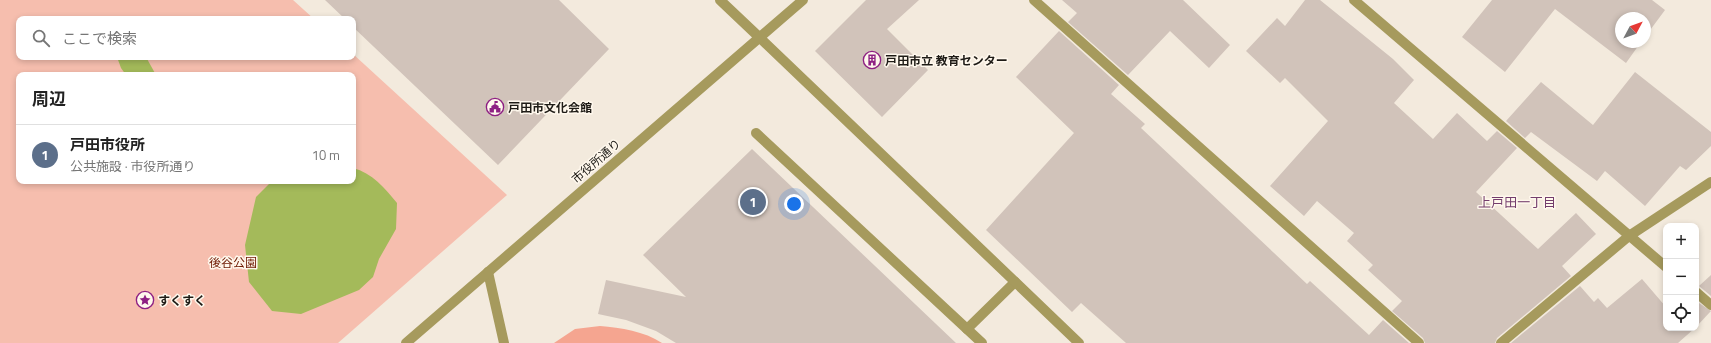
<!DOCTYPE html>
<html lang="ja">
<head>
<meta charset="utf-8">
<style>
	body { margin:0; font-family:"Titillium Web","Noto Sans JP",sans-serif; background:#f2f2f2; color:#222 }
	.controls { position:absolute; right:12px; bottom:12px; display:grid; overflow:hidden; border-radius:8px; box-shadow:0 2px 6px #0003 }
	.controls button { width:36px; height:36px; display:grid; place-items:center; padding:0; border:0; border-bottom:1px solid #e0e0e0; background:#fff; color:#222; font:20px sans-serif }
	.compass { position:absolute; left:1615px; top:12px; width:36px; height:36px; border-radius:50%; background:#fff; box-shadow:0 2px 6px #0003; rotate:49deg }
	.you { position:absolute; left:794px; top:204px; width:14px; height:14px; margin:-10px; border:3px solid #fff; border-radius:50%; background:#1a73e8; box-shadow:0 0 0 6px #1a73e833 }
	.badge { display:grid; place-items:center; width:26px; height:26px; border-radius:50%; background:#0f766e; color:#fff; font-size:13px; font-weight:700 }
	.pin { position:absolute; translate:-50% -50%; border:2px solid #fff; box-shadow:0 1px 4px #0006 }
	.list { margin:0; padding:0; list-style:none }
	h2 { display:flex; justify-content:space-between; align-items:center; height:52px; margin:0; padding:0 16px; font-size:17px }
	h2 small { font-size:13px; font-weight:400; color:#767676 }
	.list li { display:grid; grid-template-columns:26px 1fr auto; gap:12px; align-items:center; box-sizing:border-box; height:60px; padding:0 16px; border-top:1px solid #e0e0e0 }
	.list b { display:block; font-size:15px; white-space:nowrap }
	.list p { margin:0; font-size:13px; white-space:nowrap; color:#767676 }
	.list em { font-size:13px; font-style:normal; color:#767676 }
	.icon { flex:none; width:22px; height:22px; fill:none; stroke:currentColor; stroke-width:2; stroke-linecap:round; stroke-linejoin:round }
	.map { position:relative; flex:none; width:1711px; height:343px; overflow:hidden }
	.search { position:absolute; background:#fff; box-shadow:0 2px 6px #0003; left:16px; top:16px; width:340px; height:44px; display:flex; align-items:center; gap:10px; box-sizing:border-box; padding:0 14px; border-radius:8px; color:#767676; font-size:15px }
	.panel { position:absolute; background:#fff; box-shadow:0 2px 6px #0003; left:16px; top:72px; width:340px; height:112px; border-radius:8px }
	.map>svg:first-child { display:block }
</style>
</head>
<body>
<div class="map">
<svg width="1711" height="343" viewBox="0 0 1711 343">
	<rect width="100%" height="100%" fill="#f3eadd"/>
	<path fill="#f6beae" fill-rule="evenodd" d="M0 0H293L314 19H19V57H353V54L507 195 338 343H0ZM19 75H353V181H19Z"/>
	<path fill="#f5a590" d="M600 326C621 328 644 331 662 343H554L575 329Z"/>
	<g fill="#a4ba5a">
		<path d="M117 57H146L156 75H126L121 68Z"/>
		<path d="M353 168C372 173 385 188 397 203L396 229 379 259 373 277 359 290 301 314 272 311 249 282 245 245 256 197 272 181H353Z"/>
	</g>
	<g fill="#d1c3ba">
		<path d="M325 0H559L609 49 498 165 353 27V19H345Z"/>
		<path d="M866 0H919L887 29 928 70 882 117 815 51Z"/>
		<path d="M1062 0H1183L1230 45 1209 68 1170 31 1128 75 1068 22 1077 13Z"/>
		<path d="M1305 0H1320L1393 59 1414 80 1394 103 1433 139 1457 113 1487 141 1497 131 1517 148 1476 192 1538 249 1576 213 1596 234 1562 266 1571 276 1497 338 1495 343H1425L1423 338 1392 311 1402 301 1368 270 1373 265 1347 241 1354 233 1317 201 1304 216 1270 186 1328 121 1285 78 1280 83 1246 51 1277 18 1285 26Z"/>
		<path d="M1492 0H1652L1665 10 1645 37V18H1621V42H1641L1626 63 1555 9 1505 72 1462 37Z"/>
		<path d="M1059 31 1119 85 1111 94 1145 124 1141 128 1307 284 1310 281 1369 335 1383 320 1409 343H1126L1081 303 1072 312 986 230 1074 133 1016 77Z"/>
		<path d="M1635 72 1711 132V146L1686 170 1680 166 1645 206 1605 171 1597 181 1531 132 1525 138 1506 121 1541 82 1593 125Z"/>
		<path d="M752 149 956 343H676L656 331 626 320 598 314 606 280 686 297 643 255Z"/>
		<path d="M1711 275V296L1699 286Z"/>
		<path d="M1642 279 1666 307V328H1695L1678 343H1511L1580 286 1594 302 1598 298 1607 308Z"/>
		<path d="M1696 301 1711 311 1696 327Z"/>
	</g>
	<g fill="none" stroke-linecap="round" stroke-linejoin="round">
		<g stroke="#a69a5d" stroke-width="10">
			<path d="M756 133 967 329 1015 282"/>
			<path d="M488 272 504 343"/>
			<path d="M967 329 982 343"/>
		</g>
		<g stroke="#a69a5d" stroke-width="10">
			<path d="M1034 0 1419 343"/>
			<path d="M1354 0 1666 267"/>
			<path d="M759 37 1079 343"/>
			<path d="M1696 292 1711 305"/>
			<path d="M1501 343 1629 236 1711 182"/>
		</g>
		<g stroke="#a69a5d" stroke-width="10">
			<path d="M720 0 759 37"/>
			<path d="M406 343 803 0"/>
		</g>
	</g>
	<defs>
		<symbol id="building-ring" viewBox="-11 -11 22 22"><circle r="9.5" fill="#fff8ed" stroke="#8e2083" stroke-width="1.5"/><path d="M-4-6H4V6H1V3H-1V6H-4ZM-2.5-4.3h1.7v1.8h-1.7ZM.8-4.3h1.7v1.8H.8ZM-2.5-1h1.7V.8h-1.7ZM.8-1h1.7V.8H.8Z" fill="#8e2083"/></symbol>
		<symbol id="civic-ring" viewBox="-11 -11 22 22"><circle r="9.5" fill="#fff8ed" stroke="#8e2083" stroke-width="1.5"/><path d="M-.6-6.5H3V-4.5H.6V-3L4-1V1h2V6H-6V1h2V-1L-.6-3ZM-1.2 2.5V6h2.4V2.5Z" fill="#8e2083"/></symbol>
		<symbol id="sight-ring" viewBox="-11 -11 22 22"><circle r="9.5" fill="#fff8ed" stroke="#8e2083" stroke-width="1.5"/><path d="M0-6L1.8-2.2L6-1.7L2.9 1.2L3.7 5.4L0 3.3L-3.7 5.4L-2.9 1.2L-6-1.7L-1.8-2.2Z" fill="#8e2083"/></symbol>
	</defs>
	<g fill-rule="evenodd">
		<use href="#building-ring" x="862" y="50" width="20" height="20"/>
		<use href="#civic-ring" x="485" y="97" width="20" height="20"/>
		<use href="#sight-ring" x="135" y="290" width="20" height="20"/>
	</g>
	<g text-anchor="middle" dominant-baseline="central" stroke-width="3" stroke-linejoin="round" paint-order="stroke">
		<g font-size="12" font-weight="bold" fill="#1e1b16" stroke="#fff8ed" text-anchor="start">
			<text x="885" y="60">戸田市立 教育センター</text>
			<text x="508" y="107">戸田市文化会館</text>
			<text x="158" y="300">すくすく</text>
		</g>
		<g font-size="12" fill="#1e1b16" stroke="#fff8ed">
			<text transform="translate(596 161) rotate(-41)">市役所通り</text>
		</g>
		<g font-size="12" fill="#6e1800" stroke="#fff8ed">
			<text x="233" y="262">後谷公園</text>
		</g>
		<g font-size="13" fill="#733d6c" stroke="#fff8ed">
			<text x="1517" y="202">上戸田一丁目</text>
		</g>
	</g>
</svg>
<div class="controls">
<button>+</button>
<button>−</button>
<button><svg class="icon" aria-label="locate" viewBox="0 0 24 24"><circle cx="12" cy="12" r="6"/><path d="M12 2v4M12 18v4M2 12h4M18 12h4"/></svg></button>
</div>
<svg class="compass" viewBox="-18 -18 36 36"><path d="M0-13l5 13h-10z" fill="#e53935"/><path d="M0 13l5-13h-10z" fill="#767676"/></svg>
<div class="you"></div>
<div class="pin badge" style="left:753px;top:202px;background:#5c6f8a">1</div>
<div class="search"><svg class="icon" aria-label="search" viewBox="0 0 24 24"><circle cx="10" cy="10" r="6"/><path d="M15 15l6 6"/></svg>ここで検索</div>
<section class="panel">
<h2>周辺<small></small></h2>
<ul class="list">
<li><span class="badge" style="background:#5c6f8a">1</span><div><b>戸田市役所</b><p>公共施設 · 市役所通り</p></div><em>10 m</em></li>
</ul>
</section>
</div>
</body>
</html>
